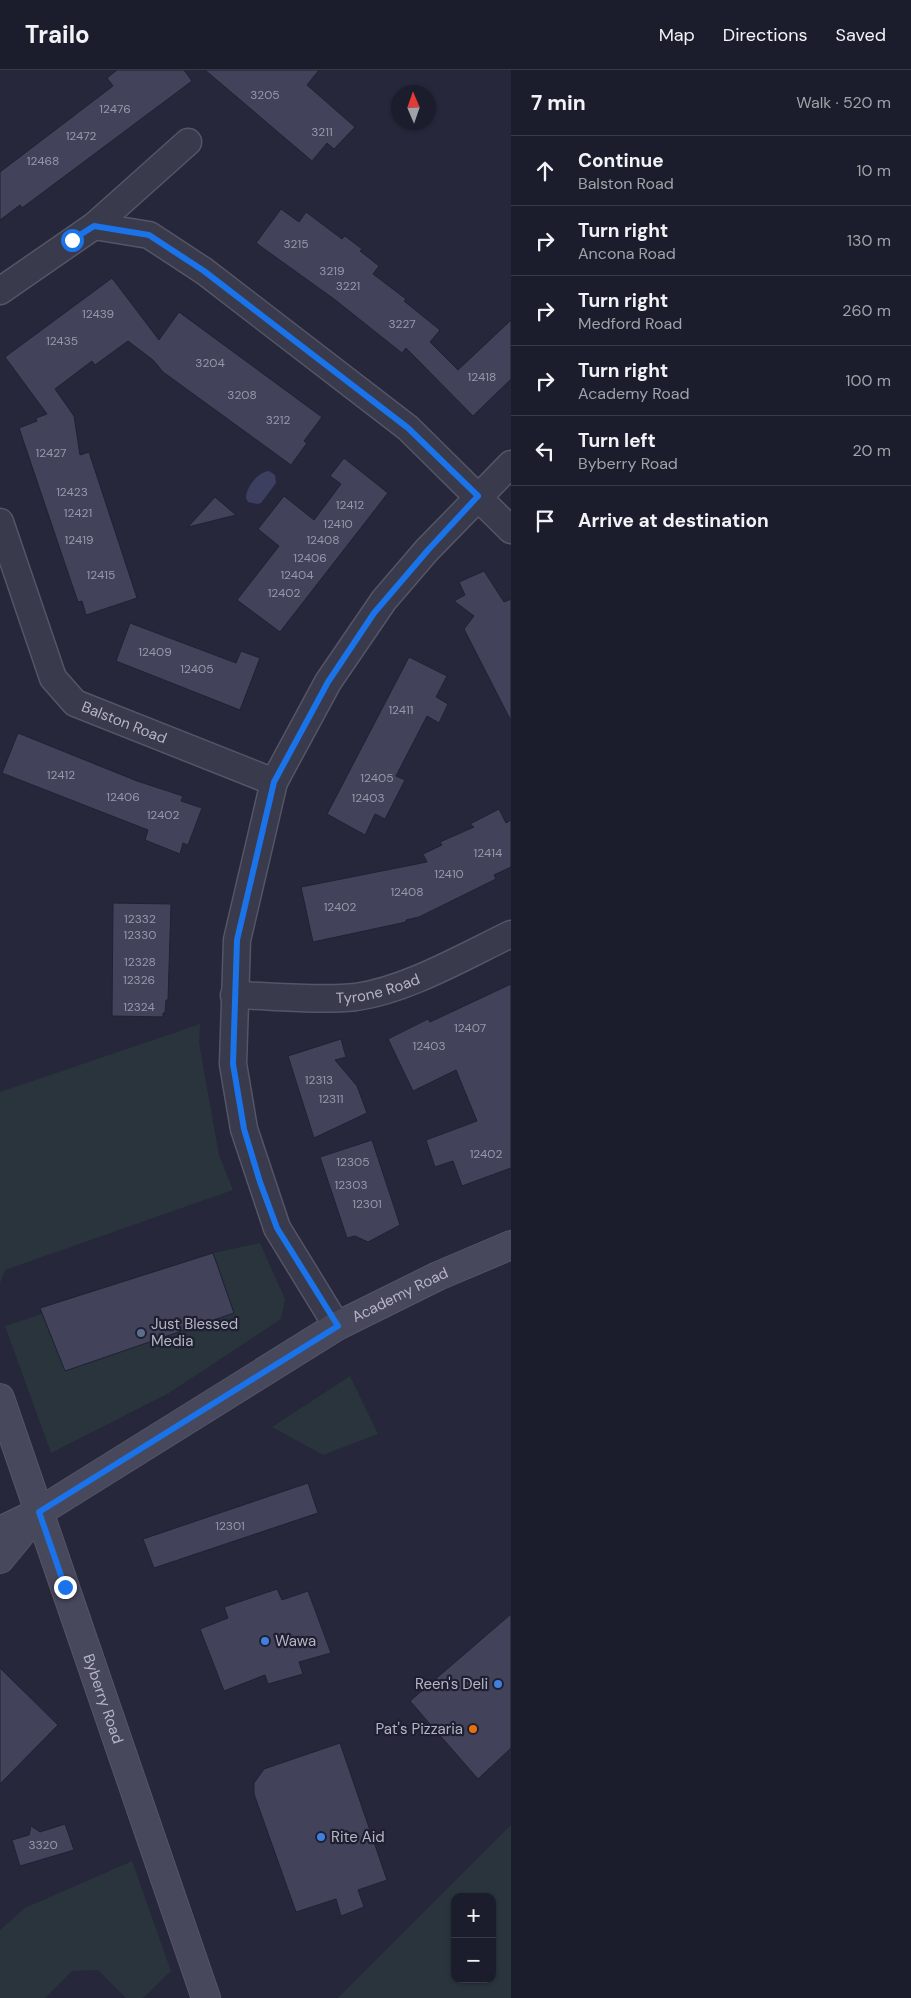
<!DOCTYPE html>
<html lang="en">
<head>
<meta charset="utf-8">
<style>
	body { margin:0; font-family:"DM Sans",sans-serif; background:#252634; color:#f1f3f6 }
	.controls { position:absolute; right:15px; bottom:15px; display:grid; overflow:hidden; border-radius:10px; box-shadow:0 1px 4px #0004 }
	.controls button { width:45px; height:45px; display:grid; place-items:center; padding:0; border:0; border-bottom:1px solid #3a3b48; background:#1c1d2c; color:#f1f3f6; font:25px sans-serif }
	.compass { position:absolute; left:391px; top:15px; width:45px; height:45px; border-radius:50%; background:#1c1d2c; box-shadow:0 1px 4px #0004; rotate:358deg }
	.stop { position:absolute; width:15px; height:15px; margin:-11px; border:4px solid #1a73e8; border-radius:50%; background:#fff }
	.stop.end { background:#1a73e8; border-color:#fff; box-shadow:0 1px 5px #0008 }
	.list { margin:0; padding:0; list-style:none }
	h2 { display:flex; justify-content:space-between; align-items:center; height:65px; margin:0; padding:0 20px; font-size:21px }
	h2 small { font-size:16px; font-weight:400; color:#a0a2a9 }
	.list li { display:grid; grid-template-columns:32px 1fr auto; gap:15px; align-items:center; box-sizing:border-box; height:70px; padding:0 20px; border-top:1px solid #3a3b48 }
	.list b { display:block; font-size:19px; white-space:nowrap }
	.list p { margin:0; font-size:16px; white-space:nowrap; color:#a0a2a9 }
	.list em { font-size:16px; font-style:normal; color:#a0a2a9 }
	.icon { flex:none; width:28px; height:28px; fill:none; stroke:currentColor; stroke-width:2; stroke-linecap:round; stroke-linejoin:round }
	.map { position:relative; flex:none; width:511px; height:1928px; overflow:hidden }
	header { display:flex; align-items:center; gap:30px; box-sizing:border-box; height:70px; padding:0 25px; background:#1c1d2c; border-bottom:1px solid #3a3b48 }
	header strong { font-size:24px }
	nav { display:flex; gap:28px; margin-inline-start:auto; font-size:18px }
	main { display:flex }
	aside { flex:1; background:#1c1d2c }
	.map>svg:first-child { display:block }
</style>
</head>
<body>
<header>
<strong>Trailo</strong>
<nav><a>Map</a><a>Directions</a><a>Saved</a></nav>
</header>
<main>
<div class="map">
<svg width="511" height="1928" viewBox="0 0 511 1928">
	<rect width="100%" height="100%" fill="#26273a"/>
	<g fill="#29343c" fill-rule="evenodd">
		<path d="M200 954 199 973 219 1085 233 1120 5 1200 0 1213V1022Z"/>
		<path d="M260 1173 285 1229 281 1249 169 1323 51 1383 5 1256 42 1244 234 1243 213 1183Z"/>
		<path d="M350 1306 378 1364 323 1385 272 1357Z"/>
		<path d="M511 1755V1928H338ZM455 1827H492V1909H455Z"/>
		<path d="M132 1791 171 1901 143 1928H126L98 1900 72 1901 45 1928H0V1860L25 1838Z"/>
	</g>
	<path fill="#3d3f61" d="M269 401 275 405 276 413 261 433 257 434 248 432 246 428C246 417 258 402 269 401Z"/>
	<g fill="#42435a" stroke="#202132">
		<path d="M117 0H184L192 11 22 138 20 135 0 150V102L113 16 107 8Z"/>
		<path d="M205 0H319L307 15 355 57 334 79 327 73 312 91Z"/>
		<path d="M281 139 299 152 306 142 342 169 345 166 362 179 360 181 379 196 373 204 406 229 404 231 440 260 430 272 458 300 511 250V309L473 346 406 278 402 283 334 229 256 173Z"/>
		<path d="M112 208 159 270 179 242 322 347 304 371 307 373 291 395 163 302 153 290 128 271 95 295 92 291 55 319 74 346 80 385 89 382 137 528 86 545 82 531 78 532 64 491 19 358 37 351 36 348 47 344 5 287Z"/>
		<path d="M344 388 388 423 280 562 237 530 279 476 258 459 284 426 314 450 341 414 330 406Z"/>
		<path d="M215 427 236 445 188 457Z"/>
		<path d="M484 501 504 532 511 529V651L464 559 474 546 454 531 465 525 459 512Z"/>
		<path d="M130 553 236 593 241 581 260 588 240 640 116 591Z"/>
		<path d="M409 587 447 606 436 627 448 634 439 653 427 646 396 706 405 710 385 749 375 744 365 765 327 744Z"/>
		<path d="M18 663 137 711 183 726 181 731 202 738 188 775 183 773 180 784 145 770 148 760 2 703Z"/>
		<path d="M499 739 506 753 511 750V797L494 805 496 809 419 847 406 850V852L313 872 301 817 427 792 423 784 442 775 440 772 474 757 470 754Z"/>
		<path d="M113 833 171 834 168 930H166L165 943H163V947L112 946Z"/>
		<path d="M511 914V1098L462 1116 453 1091 435 1097 426 1070 477 1051 456 1000 413 1021 388 969 428 949 430 952Z"/>
		<path d="M341 969 346 987 335 990 357 1016 367 1043 314 1068 288 986Z"/>
		<path d="M372 1070 400 1155 368 1172 355 1166 347 1168 320 1087Z"/>
		<path d="M213 1183 234 1243 65 1301 40 1238Z"/>
		<path d="M308 1413 318 1443 154 1498 143 1469Z"/>
		<path d="M277 1519 282 1530 308 1521 331 1583 299 1592 303 1604 268 1614 265 1605 224 1621 200 1559 228 1548 224 1537Z"/>
		<path d="M511 1544V1678L478 1709 410 1631Z"/>
		<path d="M0 1598 58 1655 0 1714Z"/>
		<path d="M340 1673 387 1810 358 1820 364 1837 341 1846 336 1829 296 1842 254 1724V1713L264 1699Z"/>
		<path d="M65 1754 74 1780 20 1796 12 1770 29 1765 31 1756 40 1762Z"/>
	</g>
	<g fill="none" stroke-linecap="round" stroke-linejoin="round">
		<defs>
			<g id="street">
				<path d="M94 156 149 165 204 201 408 358 511 460"/>
				<path d="M0 221 94 156 188 72"/>
				<path id="s1" d="M0 452 53 608 75 633 274 712"/>
				<path id="s2" d="M234 925C271 926 319 931 356 927 407 920 465 886 511 864"/>
				<path d="M337 1256 277 1158 244 1059 233 994 237 870 274 712 328 612 384 530 427 480 511 394"/>
			</g>
			<g id="secondary">
				<path id="s3" d="M0 1328 206 1928"/>
				<path id="s4" d="M0 1461 39 1442 337 1256 438 1206 511 1175"/>
				<path d="M0 1489 33 1449"/>
			</g>
		</defs>
		<use href="#street" stroke="#545566" stroke-width="29"/>
		<use href="#secondary" stroke="#545566" stroke-width="30"/>
		<use href="#street" stroke="#393a4b" stroke-width="26"/>
		<use href="#secondary" stroke="#48485d" stroke-width="28"/>
	</g>
	<g fill="none" stroke-linecap="round" stroke-linejoin="round">
		<path stroke="#1a73e8" stroke-width="6" d="M65 1517 39 1442 338 1256 277 1158 260 1112 244 1059 233 994 237 870 274 712 328 612 374 543 428 480 478 426 408 358 204 201 149 165 94 156 72 170"/>
	</g>
	<circle fill="#5c6f8a" stroke="#1e1f30" stroke-width="2" cx="141" cy="1263" r="5"/>
	<g fill="#3f7fe0" stroke="#1e1f30" stroke-width="2">
		<circle cx="265" cy="1571" r="5"/>
		<circle cx="498" cy="1614" r="5"/>
		<circle cx="321" cy="1767" r="5"/>
	</g>
	<circle fill="#e8710a" stroke="#1e1f30" stroke-width="2" cx="473" cy="1659" r="5"/>
	<g text-anchor="middle" dominant-baseline="central" stroke-width="4.5" stroke-linejoin="round" paint-order="stroke">
		<g font-size="12" fill="#9898ab">
			<text x="265" y="25">3205</text>
			<text x="115" y="39">12476</text>
			<text x="322" y="62">3211</text>
			<text x="81" y="66">12472</text>
			<text x="43" y="91">12468</text>
			<text x="296" y="174">3215</text>
			<text x="332" y="201">3219</text>
			<text x="348" y="216">3221</text>
			<text x="98" y="244">12439</text>
			<text x="402" y="254">3227</text>
			<text x="62" y="271">12435</text>
			<text x="210" y="293">3204</text>
			<text x="482" y="307">12418</text>
			<text x="242" y="325">3208</text>
			<text x="278" y="350">3212</text>
			<text x="51" y="383">12427</text>
			<text x="72" y="422">12423</text>
			<text x="350" y="435">12412</text>
			<text x="78" y="443">12421</text>
			<text x="338" y="454">12410</text>
			<text x="79" y="470">12419</text>
			<text x="323" y="470">12408</text>
			<text x="310" y="488">12406</text>
			<text x="101" y="505">12415</text>
			<text x="297" y="505">12404</text>
			<text x="284" y="523">12402</text>
			<text x="155" y="582">12409</text>
			<text x="197" y="599">12405</text>
			<text x="401" y="640">12411</text>
			<text x="61" y="705">12412</text>
			<text x="377" y="708">12405</text>
			<text x="123" y="727">12406</text>
			<text x="368" y="728">12403</text>
			<text x="163" y="745">12402</text>
			<text x="488" y="783">12414</text>
			<text x="449" y="804">12410</text>
			<text x="407" y="822">12408</text>
			<text x="340" y="837">12402</text>
			<text x="140" y="849">12332</text>
			<text x="140" y="865">12330</text>
			<text x="140" y="892">12328</text>
			<text x="139" y="910">12326</text>
			<text x="139" y="937">12324</text>
			<text x="470" y="958">12407</text>
			<text x="429" y="976">12403</text>
			<text x="319" y="1010">12313</text>
			<text x="331" y="1029">12311</text>
			<text x="486" y="1084">12402</text>
			<text x="353" y="1092">12305</text>
			<text x="351" y="1115">12303</text>
			<text x="367" y="1134">12301</text>
			<text x="230" y="1456">12301</text>
			<text x="43" y="1775">3320</text>
		</g>
		<g font-size="15" fill="#b5b5c6" stroke="#1e1f30">
			<text stroke="none"><textPath href="#s1" startOffset="251">Balston Road</textPath></text>
			<text stroke="none"><textPath href="#s2" startOffset="145">Tyrone Road</textPath></text>
			<text stroke="none"><textPath href="#s4" startOffset="465">Academy Road</textPath></text>
			<text stroke="none"><textPath href="#s3" startOffset="318">Byberry Road</textPath></text>
		</g>
		<g font-size="15" fill="#b5b5c6" stroke="#1e1f30" text-anchor="start">
			<text x="151" y="1254">Just Blessed<tspan x="151" dy="17">Media</tspan></text>
			<text x="275" y="1571">Wawa</text>
			<text x="488" y="1614" text-anchor="end">Reen's Deli</text>
			<text x="463" y="1659" text-anchor="end">Pat's Pizzaria</text>
			<text x="331" y="1767">Rite Aid</text>
		</g>
	</g>
</svg>
<div class="controls">
<button>+</button>
<button>−</button>
</div>
<svg class="compass" viewBox="-18 -18 36 36"><path d="M0-13l5 13h-10z" fill="#e53935"/><path d="M0 13l5-13h-10z" fill="#a0a2a9"/></svg>
<div class="stop" style="left:72px;top:170px"></div>
<div class="stop end" style="left:65px;top:1517px"></div>
</div>
<aside>
<h2>7 min<small>Walk · 520 m</small></h2>
<ul class="list">
<li><svg class="icon" aria-label="ahead" viewBox="0 0 24 24"><path d="M12 20V5M6 11l6-6 6 6"/></svg><div><b>Continue</b><p>Balston Road</p></div><em>10 m</em></li>
<li><svg class="icon" aria-label="right" viewBox="0 0 24 24"><path d="M7 20v-9h11M14 6l5 5-5 5"/></svg><div><b>Turn right</b><p>Ancona Road</p></div><em>130 m</em></li>
<li><svg class="icon" aria-label="right" viewBox="0 0 24 24"><path d="M7 20v-9h11M14 6l5 5-5 5"/></svg><div><b>Turn right</b><p>Medford Road</p></div><em>260 m</em></li>
<li><svg class="icon" aria-label="right" viewBox="0 0 24 24"><path d="M7 20v-9h11M14 6l5 5-5 5"/></svg><div><b>Turn right</b><p>Academy Road</p></div><em>100 m</em></li>
<li><svg class="icon" aria-label="left" viewBox="0 0 24 24"><path d="M17 20v-9H6M10 6l-5 5 5 5"/></svg><div><b>Turn left</b><p>Byberry Road</p></div><em>20 m</em></li>
<li><svg class="icon" aria-label="arrive" viewBox="0 0 24 24"><path d="M6 21V4h12l-3 4 3 4H6"/></svg><div><b>Arrive at destination</b></div></li>
</ul>
</aside>
</main>
</body>
</html>
